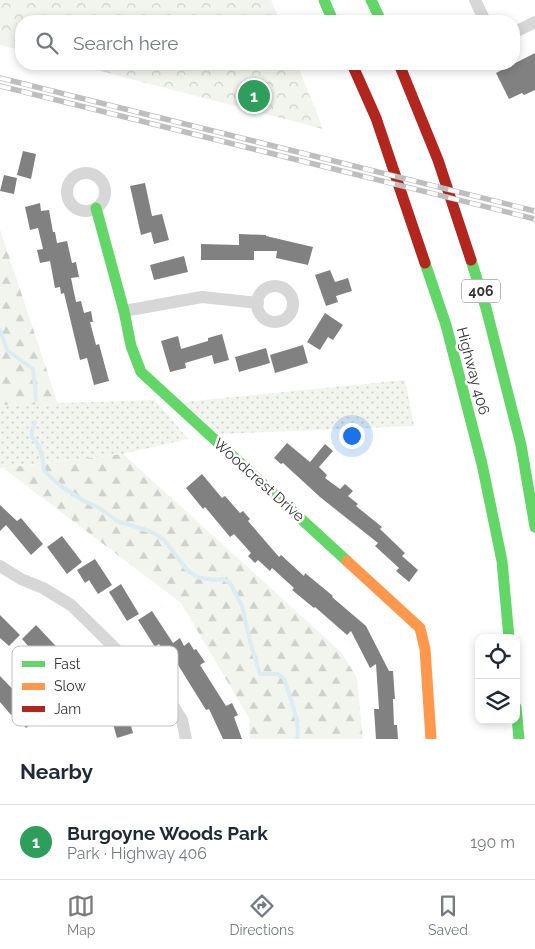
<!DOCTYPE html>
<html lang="en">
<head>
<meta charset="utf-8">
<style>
	body { margin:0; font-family:Raleway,sans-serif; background:#f2f2f3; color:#1f2937 }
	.controls { position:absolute; right:15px; bottom:15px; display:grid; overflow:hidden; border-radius:10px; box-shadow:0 2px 8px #0003 }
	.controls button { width:45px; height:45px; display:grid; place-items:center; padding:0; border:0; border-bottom:1px solid #e0e1e3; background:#fff; color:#1f2937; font:25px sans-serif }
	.you { position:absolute; left:351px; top:435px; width:18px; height:18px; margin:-12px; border:4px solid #fff; border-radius:50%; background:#1a73e8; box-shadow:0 0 0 8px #1a73e833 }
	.badge { display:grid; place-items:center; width:32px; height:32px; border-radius:50%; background:#7a7a7a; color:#fff; font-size:16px; font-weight:700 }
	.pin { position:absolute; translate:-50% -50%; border:2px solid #fff; box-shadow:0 1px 5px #0006 }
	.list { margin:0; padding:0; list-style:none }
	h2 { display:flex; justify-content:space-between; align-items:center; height:65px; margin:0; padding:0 20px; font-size:21px }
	h2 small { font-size:16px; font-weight:400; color:#747a83 }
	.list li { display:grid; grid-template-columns:32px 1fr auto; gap:15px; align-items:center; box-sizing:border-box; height:75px; padding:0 20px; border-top:1px solid #e0e1e3 }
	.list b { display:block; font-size:19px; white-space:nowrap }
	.list p { margin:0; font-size:16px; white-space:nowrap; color:#747a83 }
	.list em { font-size:16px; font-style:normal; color:#747a83 }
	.icon { flex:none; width:28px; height:28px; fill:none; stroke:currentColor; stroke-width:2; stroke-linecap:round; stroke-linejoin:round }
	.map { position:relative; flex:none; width:535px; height:739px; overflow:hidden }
	.search { position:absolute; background:#fff; box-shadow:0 2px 8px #0003; left:15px; right:15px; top:15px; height:55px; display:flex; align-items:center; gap:12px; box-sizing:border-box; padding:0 18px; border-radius:20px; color:#747a83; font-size:19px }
	.sheet { height:140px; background:#fff }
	nav { display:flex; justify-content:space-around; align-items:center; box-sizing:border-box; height:70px; border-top:1px solid #e0e1e3; background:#fff; font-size:14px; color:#747a83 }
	nav a { display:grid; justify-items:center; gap:2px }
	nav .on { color:#7a7a7a }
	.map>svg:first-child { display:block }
</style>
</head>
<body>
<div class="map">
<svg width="535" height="739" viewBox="0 0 535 739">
	<defs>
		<pattern id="grass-dots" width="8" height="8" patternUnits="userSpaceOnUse" patternTransform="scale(1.25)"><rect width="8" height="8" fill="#f1f5ed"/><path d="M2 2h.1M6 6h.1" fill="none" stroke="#cfd2cc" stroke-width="1.8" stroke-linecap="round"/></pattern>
		<pattern id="forest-firs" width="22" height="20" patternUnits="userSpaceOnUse" patternTransform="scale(1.25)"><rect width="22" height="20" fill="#f1f5ed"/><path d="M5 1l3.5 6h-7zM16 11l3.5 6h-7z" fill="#cfd2cc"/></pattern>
		<pattern id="park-crowns" width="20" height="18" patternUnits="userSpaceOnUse" patternTransform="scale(1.25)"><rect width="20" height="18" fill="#f1f5ed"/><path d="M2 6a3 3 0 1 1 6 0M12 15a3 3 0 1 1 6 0" fill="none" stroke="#cfd2cc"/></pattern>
	</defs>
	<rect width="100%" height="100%" fill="#fff"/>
	<g fill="url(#grass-dots)">
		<path d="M405 380 414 426 219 434 183 402Z"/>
		<path d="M155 400 188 439 123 454 0 468V405Z"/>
	</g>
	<g fill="url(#forest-firs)">
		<path d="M0 229 58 404 0 405Z"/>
		<path d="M123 454 341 652 357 678 363 739H250L249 718 181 603 3 468Z"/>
	</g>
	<g fill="url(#park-crowns)">
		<path d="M0 0H271L280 21H21V50L0 45Z"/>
		<path d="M73 64H297L323 129Z"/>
	</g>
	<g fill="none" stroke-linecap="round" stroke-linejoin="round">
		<g stroke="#ddebf3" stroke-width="4">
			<path d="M0 330 7 350 33 369 35 386 36 400"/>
			<path d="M35 422 32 430V437L39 446 43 461 44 471 61 486 84 501 98 507 117 521 149 531 157 535 164 540 187 570 197 577 213 580 224 579 230 583 242 606 251 645 260 674H278L284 679C289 694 301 724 297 739"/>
		</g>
	</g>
	<g fill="#818181">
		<path d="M535 53V90L524 95 522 93 509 99 496 73Z"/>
		<path d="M23 151 36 154 31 179 17 175Z"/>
		<path d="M4 175 17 178 14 194 0 191Z"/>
		<path d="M145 183 152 216 162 214 169 240 154 244 151 232 141 235 130 186Z"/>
		<path d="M40 203 41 211 49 210 53 232H55L57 243 67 241 72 263 76 262 79 277 71 278 76 302 81 301 84 313 91 311 93 322H90L96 345 99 344 109 381 94 385 87 358 80 360 64 293 61 294 60 287 55 288 50 261 40 263 37 250 43 249 38 228 30 230 25 207Z"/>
		<path d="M239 234 266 235V236L313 247 308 265 276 258 277 251H254V260H201V244L239 245Z"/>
		<path d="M184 256 188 272 154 280 150 265Z"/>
		<path d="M330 270 335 282 348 278 352 291 336 296 338 302 326 306 315 275Z"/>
		<path d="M325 313 343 325 333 340 328 337 320 350 307 342Z"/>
		<path d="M222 334 229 360 214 364 212 355 185 363 186 368 170 372 161 341 178 336 181 349 208 341V338Z"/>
		<path d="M303 345 308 363 275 373 270 355Z"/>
		<path d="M266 348 270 363 239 372 235 357Z"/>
		<path d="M287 443 310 462 325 444 333 451 319 467 327 475 325 478 340 489 345 484 353 491 348 496 358 504 356 506 382 527 380 529 405 553 402 556 418 570 409 582 396 571 399 568 375 546 378 543 320 497 283 463 281 464 274 458Z"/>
		<path d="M202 474 222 498 225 496 240 513 243 511 250 519 248 521 279 557 281 555 304 576 305 573 333 596 332 597 366 626 389 671H393L395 699H393L394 725H397L398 739H376L374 709H379L376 664 370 668 351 631 347 635 315 607 314 608 292 590 294 588 272 568 270 571 258 560 255 563 248 556 251 553 234 534 230 537 205 507 203 509 186 488Z"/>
		<path d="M0 505 17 521 21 518 43 544 31 555 6 525 0 531Z"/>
		<path d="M62 536 82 562 67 574 47 547Z"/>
		<path d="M95 559 112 585 98 594 89 580 85 583 77 570Z"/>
		<path d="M121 584 139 614 127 621 109 592Z"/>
		<path d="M152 611 173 643 180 638 184 646 189 642 194 650 196 649 205 662 200 665 226 706 232 703 238 715 234 717 242 739H223L209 709 206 710 175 660 171 662 159 644 155 647 138 620Z"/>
		<path d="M0 615 20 635 9 646 0 638Z"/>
		<path d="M36 625 69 660 75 668 77 666 92 686 95 683 99 689 102 687 101 685 103 684 118 706 125 704 133 733 117 738 107 703 96 711 77 683 69 689 54 669 51 672 22 639Z"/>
		<path d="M0 676 26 703 31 698 39 706 33 711 38 717 26 728 13 714 11 715 0 702Z"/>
	</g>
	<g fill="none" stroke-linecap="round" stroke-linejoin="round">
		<g stroke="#d7d7d7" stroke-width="12">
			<path d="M475 0 485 21"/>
			<path d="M514 30 517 31 535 22"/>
			<circle cx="86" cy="192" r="19"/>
			<circle cx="275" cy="304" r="18"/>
			<path d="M124 311 202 297 258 303"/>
			<path d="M0 566 21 579 43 588 71 605 172 704 182 720 186 739"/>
		</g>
		<g stroke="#63d668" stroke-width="11">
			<path d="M324 0 333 21"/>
			<path d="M371 0 381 21"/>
			<path d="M96 208 124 311 131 346 141 372 347 561"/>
			<path d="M471 260 486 308 521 445 535 527"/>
			<path d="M425 263 446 325 482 464 502 561 509 638"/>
			<path d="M516 707 519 739"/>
		</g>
		<path stroke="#ff974d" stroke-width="11" d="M347 561 420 628 425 649 431 739"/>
		<g stroke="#b3261e" stroke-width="11">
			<path d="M352 64 376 118 425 263"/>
			<path d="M399 64 438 160 471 260"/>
		</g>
		<defs>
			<g id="rail">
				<path d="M0 78 535 211"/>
				<path d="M0 86 535 219"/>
			</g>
		</defs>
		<use href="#rail" stroke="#bebebe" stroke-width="5.5"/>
		<use href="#rail" stroke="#fff" stroke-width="4" stroke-dasharray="11" stroke-linecap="butt"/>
	</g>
	<g text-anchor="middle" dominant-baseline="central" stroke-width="5" stroke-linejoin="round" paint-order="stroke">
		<rect fill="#fff" stroke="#707070" stroke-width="1" x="462" y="279.5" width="38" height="23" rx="4"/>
		<g font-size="14" font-weight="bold" fill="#333">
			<text x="481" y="291">406</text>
		</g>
		<g font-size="15" fill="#333" stroke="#fff">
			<text transform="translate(473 371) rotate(75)">Highway 406</text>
			<text transform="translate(259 480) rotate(42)">Woodcrest Drive</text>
		</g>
	</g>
	<rect x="12" y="646" width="166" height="80" rx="8" fill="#fff" stroke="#c2c2c2" stroke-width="1"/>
	<rect x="22" y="661" width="23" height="6" fill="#63d668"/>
	<rect x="22" y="683" width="23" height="7" fill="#ff974d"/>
	<rect x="22" y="706" width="23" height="6" fill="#b3261e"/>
	<g font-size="14" fill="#333">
		<text x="54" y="669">Fast</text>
		<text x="54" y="691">Slow</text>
		<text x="54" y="714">Jam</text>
	</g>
</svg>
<div class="controls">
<button><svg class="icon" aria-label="locate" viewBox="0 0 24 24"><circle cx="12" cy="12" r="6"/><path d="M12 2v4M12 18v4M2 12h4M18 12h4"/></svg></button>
<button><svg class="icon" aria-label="layers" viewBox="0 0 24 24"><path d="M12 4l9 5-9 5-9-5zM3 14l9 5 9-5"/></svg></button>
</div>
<div class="you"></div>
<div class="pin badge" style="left:254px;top:96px;background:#2e9e5b">1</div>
<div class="search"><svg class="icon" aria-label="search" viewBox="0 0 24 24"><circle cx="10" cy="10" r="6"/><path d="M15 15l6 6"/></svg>Search here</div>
</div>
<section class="sheet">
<h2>Nearby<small></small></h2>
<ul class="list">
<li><span class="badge" style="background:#2e9e5b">1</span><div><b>Burgoyne Woods Park</b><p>Park · Highway 406</p></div><em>190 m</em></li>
</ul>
</section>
<nav>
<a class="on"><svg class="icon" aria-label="map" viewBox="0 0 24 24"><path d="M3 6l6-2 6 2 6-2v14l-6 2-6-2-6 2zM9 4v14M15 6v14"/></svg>Map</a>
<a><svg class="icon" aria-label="directions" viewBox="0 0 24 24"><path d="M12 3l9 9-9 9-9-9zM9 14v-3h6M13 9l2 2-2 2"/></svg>Directions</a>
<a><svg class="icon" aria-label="saved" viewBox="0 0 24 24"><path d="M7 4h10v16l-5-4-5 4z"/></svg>Saved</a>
</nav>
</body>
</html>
